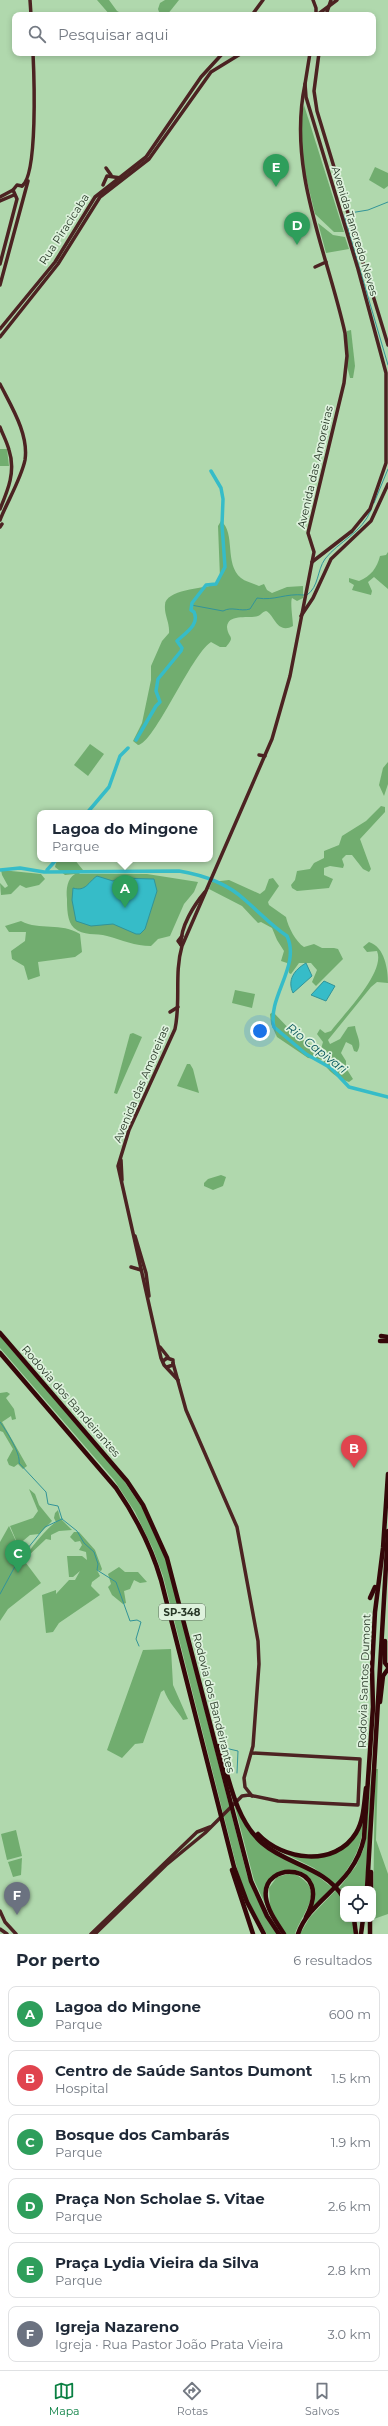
<!DOCTYPE html>
<html lang="pt">
<head>
<meta charset="utf-8">
<style>
	body { margin:0; font-family:Montserrat,sans-serif; background:#f2f2f3; color:#1f2937 }
	.controls { position:absolute; right:12px; bottom:12px; display:grid; overflow:hidden; border-radius:8px; box-shadow:0 2px 6px #0003 }
	.controls button { width:36px; height:36px; display:grid; place-items:center; padding:0; border:0; border-bottom:1px solid #e0e1e3; background:#fff; color:#1f2937; font:20px sans-serif }
	.you { position:absolute; left:260px; top:1031px; width:14px; height:14px; margin:-10px; border:3px solid #fff; border-radius:50%; background:#1a73e8; box-shadow:0 0 0 6px #1a73e833 }
	.badge { display:grid; place-items:center; width:26px; height:26px; border-radius:50%; background:#0b8043; color:#fff; font-size:13px; font-weight:700 }
	.pin { position:absolute; translate:-50% -33px; filter:drop-shadow(0 1px 2px #0008) }
	.pin::after { content:''; position:absolute; top:21px; width:14px; height:12px; background:inherit; clip-path:polygon(0 0,100% 0,50% 100%) }
	.popup { position:absolute; left:37px; top:810px; width:176px; height:52px; box-sizing:border-box; display:grid; place-content:center; border-radius:8px; background:#fff; filter:drop-shadow(0 1px 3px #0005); font-size:13px; white-space:nowrap; color:#747a83 }
	.popup b { font-size:15px; color:#1f2937 }
	.popup::after { content:''; position:absolute; left:50%; top:100%; margin-left:-8px; border:8px solid transparent; border-top-color:#fff }
	.list { margin:0; padding:0; list-style:none }
	h2 { display:flex; justify-content:space-between; align-items:center; height:52px; margin:0; padding:0 16px; font-size:17px }
	h2 small { font-size:13px; font-weight:400; color:#747a83 }
	.list li { display:grid; grid-template-columns:26px 1fr auto; gap:12px; align-items:center; box-sizing:border-box; height:56px; margin:0 8px 8px; padding:0 8px; border:1px solid #e0e1e3; border-radius:8px }
	.list b { display:block; font-size:15px; white-space:nowrap }
	.list p { margin:0; font-size:13px; white-space:nowrap; color:#747a83 }
	.list em { font-size:13px; font-style:normal; color:#747a83 }
	.icon { flex:none; width:22px; height:22px; fill:none; stroke:currentColor; stroke-width:2; stroke-linecap:round; stroke-linejoin:round }
	.map { position:relative; flex:none; width:388px; height:1934px; overflow:hidden }
	.search { position:absolute; background:#fff; box-shadow:0 2px 6px #0003; left:12px; right:12px; top:12px; height:44px; display:flex; align-items:center; gap:10px; box-sizing:border-box; padding:0 14px; border-radius:8px; color:#747a83; font-size:15px }
	.sheet { height:436px; background:#fff }
	nav { display:flex; justify-content:space-around; align-items:center; box-sizing:border-box; height:56px; border-top:1px solid #e0e1e3; background:#fff; font-size:11px; color:#747a83 }
	nav a { display:grid; justify-items:center; gap:2px }
	nav .on { color:#0b8043 }
	.map>svg:first-child { display:block }
</style>
</head>
<body>
<div class="map">
<svg width="388" height="1934" viewBox="0 0 388 1934">
	<rect width="100%" height="100%" fill="#b0d8ad"/>
	<g fill="#71ad6f">
		<path d="M97 0H109L117 11 125 15H110Z"/>
		<path d="M179 0 167 15H160L158 9 160 3 165 0Z"/>
		<path d="M304 105 344 232H334L315 214 301 156 300 122Z"/>
		<path d="M375 167 388 173V186L384 189 369 180Z"/>
		<path d="M318 223 333 235 345 237 349 249 326 253Z"/>
		<path d="M351 330 355 366 353 378H350L347 366V331Z"/>
		<path d="M0 449H7L9 466H0Z"/>
		<path d="M221 521C236 533 224 564 241 578 246 582 253 583 259 586L264 584 267 590 272 593 287 587 303 586V598L297 601 292 598C290 603 293 620 293 626 277 635 274 614 266 611 262 612 261 615 258 616 249 619 228 613 227 627 228 639 236 635 226 647H220L211 642C191 655 154 744 138 745L133 741 142 723 151 680V666L162 641 169 633C170 623 164 615 165 605 165 590 203 588 215 585L220 578 218 526Z"/>
		<path d="M388 552V589L374 577 368 582 372 591 371 595 352 590 354 585 349 582V578L359 581C371 576 377 568 380 556L386 555Z"/>
		<path d="M90 744 104 754 88 776 74 765Z"/>
		<path d="M388 762V784L384 796 379 785 383 768Z"/>
		<path d="M381 806 385 807V812L360 839 371 869 369 872 363 869 352 855H346L342 859 344 865 343 868 330 866 324 868V875L333 879 329 888 297 891 292 888 291 885 295 880 297 871 310 869 314 863 324 858V851L339 845 342 836 366 821Z"/>
		<path d="M57 859H74L83 870 79 874H147L198 882 194 892 184 904 170 936 158 939 151 946C135 946 122 940 107 936 96 933 83 936 74 928 67 922 67 907 67 899 66 889 67 879 75 874L65 875 55 867Z"/>
		<path d="M1 870 41 874 45 879 39 885 26 888 20 885 11 894 1 895 0 883 5 888 8 886 2 875Z"/>
		<path d="M273 878 279 886 268 902 269 905 286 917C288 927 296 942 304 947L314 944 322 948H334L338 949 343 959 316 986 312 982 317 970 311 963H299L291 974 289 973 287 963 281 961 284 951 277 940 272 928 261 922 258 923 242 906 209 889 212 882 229 880 260 894 265 890 269 879Z"/>
		<path d="M21 921C40 931 61 922 80 934L82 952 75 957 38 962 40 976 28 980 24 966 12 959 11 951 25 941 26 932H9L5 926Z"/>
		<path d="M369 942C385 947 388 970 388 983L377 982 371 987 328 1040 330 1044 340 1039 348 1027 355 1026C356 1035 363 1043 357 1052L354 1051 352 1045 346 1042 341 1053 346 1061V1068L353 1079 349 1082C338 1078 327 1072 323 1060L308 1058 277 1037 271 1024 270 1014 273 1012 295 1035 312 1045 317 1051 321 1049 323 1042 317 1034 320 1029 325 1033 331 1031C344 1014 386 972 377 951L367 952 363 947Z"/>
		<path d="M235 990 255 994 252 1008 232 1003Z"/>
		<path d="M133 1033 142 1037 117 1094 114 1093 130 1034Z"/>
		<path d="M187 1064H190L193 1069 199 1093 177 1086Z"/>
		<path d="M221 1175 226 1177 223 1186 213 1190 204 1186V1183L208 1179Z"/>
		<path d="M0 1336 122 1478 143 1509 165 1556 247 1875 256 1897 277 1934H267L265 1931 248 1901 238 1872 163 1576 153 1549 135 1512 114 1480 0 1348Z"/>
		<path d="M7 1392 10 1394 6 1398 14 1409 16 1419 12 1420 11 1416 2 1422 27 1466 23 1469 18 1464 14 1467 9 1465 7 1460 13 1449 3 1432 0 1431V1393Z"/>
		<path d="M29 1489 35 1494 39 1505 52 1521 39 1534 30 1535 18 1545 10 1526 33 1518 38 1511Z"/>
		<path d="M58 1510 60 1518 72 1530 59 1531 51 1535V1540L46 1539 27 1557C27 1551 49 1526 56 1522L54 1518 55 1513Z"/>
		<path d="M9 1526 26 1563 41 1583 8 1609 0 1621V1542Z"/>
		<path d="M74 1532H79L95 1550 102 1569 101 1571 97 1570 100 1576 92 1582 91 1586 100 1595 59 1623 53 1632 46 1633 42 1595 56 1590V1594L69 1580H75L80 1571 73 1577H69L67 1556H82L87 1560 86 1552 79 1550 82 1545 80 1541 75 1542 70 1537Z"/>
		<path d="M119 1567 125 1572H138L147 1582 140 1583 134 1580 130 1589 124 1591 126 1603 123 1604 112 1595 108 1587 111 1584 108 1574Z"/>
		<path d="M171 1649 173 1685 188 1719 183 1720C177 1710 168 1702 164 1690L161 1692 143 1743 135 1744 122 1758 107 1750 143 1650Z"/>
		<path d="M225 1769 235 1800 256 1839 311 1871 333 1888 311 1910 315 1897 312 1881C300 1866 281 1866 270 1881 267 1885 265 1888 264 1892 264 1900 269 1909 271 1917L254 1880Z"/>
		<path d="M372 1769 365 1889H343V1893L339 1888 356 1866 364 1848Z"/>
		<path d="M375 1769H378L376 1840 388 1874V1914L371 1920 373 1919Z"/>
		<path d="M364 1814C363 1846 355 1860 336 1885L314 1868 269 1846 288 1854 320 1857 351 1841Z"/>
		<path d="M16 1830 22 1856 7 1860 1 1834Z"/>
		<path d="M22 1858 21 1875 13 1877 8 1862Z"/>
		<path d="M292 1873C328 1889 304 1909 295 1934H285L270 1907 269 1888 277 1877Z"/>
		<path d="M336 1890 343 1899V1919H352L355 1934H300L310 1917Z"/>
	</g>
	<g fill="#36bcc8" stroke="#329498">
		<path d="M97 876 113 881 119 878 154 879 157 891 145 929 140 934H136L113 924 91 926 76 921 72 900 73 888C86 892 88 882 97 876Z"/>
		<path d="M306 963 312 976 293 993C287 980 294 970 306 963Z"/>
		<path d="M324 981 335 986 326 1001 311 995Z"/>
	</g>
	<g fill="none" stroke-linecap="round" stroke-linejoin="round">
		<g stroke="#329498" stroke-width="1">
			<path d="M350 213 368 210 388 202"/>
			<path d="M344 215 388 365"/>
			<path d="M374 503 388 469"/>
			<path d="M307 595C319 587 317 570 325 559 339 541 362 533 371 510"/>
			<path d="M191 605 223 611C232 606 240 612 250 609L257 598C275 601 285 593 304 595"/>
			<path d="M0 1422C6 1430 21 1454 19 1463L46 1492 48 1504 58 1506 62 1519 77 1531 84 1543 94 1552 98 1564 97 1570 116 1582 130 1621 137 1620 141 1622 136 1639 139 1646"/>
			<path d="M0 1594 19 1559 45 1527 62 1519"/>
			<path d="M221 1737 225 1748 238 1751 237 1773"/>
		</g>
		<g stroke="#36bcc8" stroke-width="3.5">
			<path d="M136 740 156 706 160 702 156 691 158 679 181 651 182 648 177 641C185 633 200 625 194 612L191 610 192 603 206 585 216 584 225 567 222 525 223 499 221 488 211 471"/>
			<path d="M87 813 109 787 120 756 128 748"/>
			<path d="M0 870 20 868 44 872 179 871C203 875 227 883 245 900 259 912 272 926 287 936 301 966 267 997 274 1027L306 1054 331 1068 349 1087 388 1097"/>
			<path d="M47 870 57 859"/>
		</g>
		<g stroke="#4c2322" stroke-width="3.5">
			<path d="M30 0 31 15"/>
			<path d="M313 0 316 8V15"/>
			<path d="M252 15 263 0"/>
			<path d="M317 15 337 0"/>
			<path d="M326 15 331 0"/>
			<path d="M310 53 305 84 306 97 358 269 386 373V463L370 509 352 531 312 562"/>
			<path d="M319 53 314 91 317 111 388 345"/>
			<path d="M106 168 111 175"/>
			<path d="M103 185 107 176 121 178"/>
			<path d="M22 186C38 175 34 74 33 53"/>
			<path d="M0 197 13 190"/>
			<path d="M0 201 14 195"/>
			<path d="M0 264 17 199 13 190 17 185 22 186"/>
			<path d="M315 267 326 262"/>
			<path d="M0 285 28 181"/>
			<path d="M0 329 55 262 95 197 146 157 201 77 223 53"/>
			<path d="M0 337 58 264 100 197 149 159 211 72 242 53"/>
			<path d="M0 384C11 406 29 434 25 460 21 479 7 502 0 520"/>
			<path d="M0 427C3 435 7 442 9 450 16 471 8 490 0 509"/>
			<path d="M0 527 2 524"/>
			<path d="M301 616 313 598 331 559 371 521 388 484"/>
			<path d="M259 755 265 756"/>
			<path d="M181 945C180 927 194 905 205 892"/>
			<path d="M181 945 178 941 182 936"/>
			<path d="M170 1012 178 1007"/>
			<path d="M121 1160 122 1180"/>
			<path d="M135 1236 146 1273 149 1296"/>
			<path d="M131 1267 141 1270"/>
			<path d="M160 1347 168 1357"/>
			<path d="M163 1361 167 1358 173 1360V1365L167 1367"/>
			<path d="M173 1363 186 1410 237 1527 258 1641 259 1664 253 1746 244 1778 245 1787 252 1796"/>
			<path d="M178 1380 164 1365 161 1358 118 1166 129 1130 175 1029C181 1001 174 974 182 946L272 739 290 676 314 552 308 533 344 383 347 356 345 333C327 251 287 170 305 84"/>
			<path d="M0 1911 5 1922 16 1934"/>
			<path d="M0 1929 7 1934"/>
			<path d="M91 1934 197 1832 210 1827"/>
			<path d="M95 1934 166 1865 205 1833 242 1796 249 1795 278 1801 358 1805 360 1759 252 1753"/>
		</g>
		<g stroke="#350709" stroke-width="4.5">
			<path d="M0 1333 127 1481 143 1505 167 1558 251 1881 267 1916 279 1934"/>
			<path d="M381 1336 388 1337"/>
			<path d="M380 1341H388"/>
			<path d="M0 1353 116 1488C136 1517 151 1546 161 1580L234 1867 247 1902 264 1934"/>
			<path d="M370 1598 375 1587"/>
			<path d="M385 1641V1663L388 1667"/>
			<path d="M380 1702 383 1676 388 1669"/>
			<path d="M219 1746C229 1778 235 1819 262 1843 287 1865 325 1867 343 1897"/>
			<path d="M258 1834C282 1860 335 1868 356 1833 364 1820 364 1803 366 1788"/>
			<path d="M232 1870 253 1934"/>
			<path d="M367 1889 388 1531"/>
			<path d="M371 1889V1872"/>
			<path d="M354 1919 356 1934"/>
			<path d="M284 1934C277 1923 268 1911 266 1898 260 1859 336 1862 306 1917"/>
			<path d="M298 1934C310 1898 354 1886 364 1838L373 1707 372 1669 375 1612 383 1548 388 1474"/>
			<path d="M361 1934 363 1919"/>
			<path d="M370 1934V1919"/>
		</g>
	</g>
	<g text-anchor="middle" dominant-baseline="central" stroke-width="3.5" stroke-linejoin="round" paint-order="stroke">
		<rect fill="#def2dd" stroke="#5f705e" stroke-width="1" x="159" y="1604" width="46" height="16" rx="3"/>
		<g font-size="10" font-weight="bold" fill="#283827">
			<text x="182" y="1612">SP-348</text>
		</g>
		<g font-size="11" fill="#283827" stroke="#def2dd">
			<text transform="translate(64 229) rotate(-57)">Rua Piracicaba</text>
			<text transform="translate(355 231) rotate(73)">Avenida Tancredo Neves</text>
			<text transform="translate(315 467) rotate(-77)">Avenida das Amoreiras</text>
			<text transform="translate(141 1084) rotate(-67)">Avenida das Amoreiras</text>
			<text transform="translate(71 1401) rotate(49)">Rodovia dos Bandeirantes</text>
			<text transform="translate(364 1681) rotate(-88)">Rodovia Santos Dumont</text>
			<text transform="translate(214 1703) rotate(76)">Rodovia dos Bandeirantes</text>
		</g>
		<g font-size="12" font-style="italic" fill="#005258" stroke="#def2dd">
			<text transform="translate(317 1048) rotate(38)">Rio Capivari</text>
		</g>
	</g>
</svg>
<div class="controls">
<button><svg class="icon" aria-label="locate" viewBox="0 0 24 24"><circle cx="12" cy="12" r="6"/><path d="M12 2v4M12 18v4M2 12h4M18 12h4"/></svg></button>
</div>
<div class="you"></div>
<div class="pin badge" style="left:125px;top:908px;background:#2e9e5b">A</div>
<div class="popup"><b>Lagoa do Mingone</b>Parque</div>
<div class="pin badge" style="left:354px;top:1468px;background:#e0444e">B</div>
<div class="pin badge" style="left:18px;top:1573px;background:#2e9e5b">C</div>
<div class="pin badge" style="left:297px;top:245px;background:#2e9e5b">D</div>
<div class="pin badge" style="left:276px;top:187px;background:#2e9e5b">E</div>
<div class="pin badge" style="left:17px;top:1915px;background:#6b7280">F</div>
<div class="search"><svg class="icon" aria-label="search" viewBox="0 0 24 24"><circle cx="10" cy="10" r="6"/><path d="M15 15l6 6"/></svg>Pesquisar aqui</div>
</div>
<section class="sheet">
<h2>Por perto<small>6 resultados</small></h2>
<ul class="list">
<li><span class="badge" style="background:#2e9e5b">A</span><div><b>Lagoa do Mingone</b><p>Parque</p></div><em>600 m</em></li>
<li><span class="badge" style="background:#e0444e">B</span><div><b>Centro de Saúde Santos Dumont</b><p>Hospital</p></div><em>1.5 km</em></li>
<li><span class="badge" style="background:#2e9e5b">C</span><div><b>Bosque dos Cambarás</b><p>Parque</p></div><em>1.9 km</em></li>
<li><span class="badge" style="background:#2e9e5b">D</span><div><b>Praça Non Scholae S. Vitae</b><p>Parque</p></div><em>2.6 km</em></li>
<li><span class="badge" style="background:#2e9e5b">E</span><div><b>Praça Lydia Vieira da Silva</b><p>Parque</p></div><em>2.8 km</em></li>
<li><span class="badge" style="background:#6b7280">F</span><div><b>Igreja Nazareno</b><p>Igreja · Rua Pastor João Prata Vieira</p></div><em>3.0 km</em></li>
</ul>
</section>
<nav>
<a class="on"><svg class="icon" aria-label="map" viewBox="0 0 24 24"><path d="M3 6l6-2 6 2 6-2v14l-6 2-6-2-6 2zM9 4v14M15 6v14"/></svg>Mapa</a>
<a><svg class="icon" aria-label="directions" viewBox="0 0 24 24"><path d="M12 3l9 9-9 9-9-9zM9 14v-3h6M13 9l2 2-2 2"/></svg>Rotas</a>
<a><svg class="icon" aria-label="saved" viewBox="0 0 24 24"><path d="M7 4h10v16l-5-4-5 4z"/></svg>Salvos</a>
</nav>
</body>
</html>
